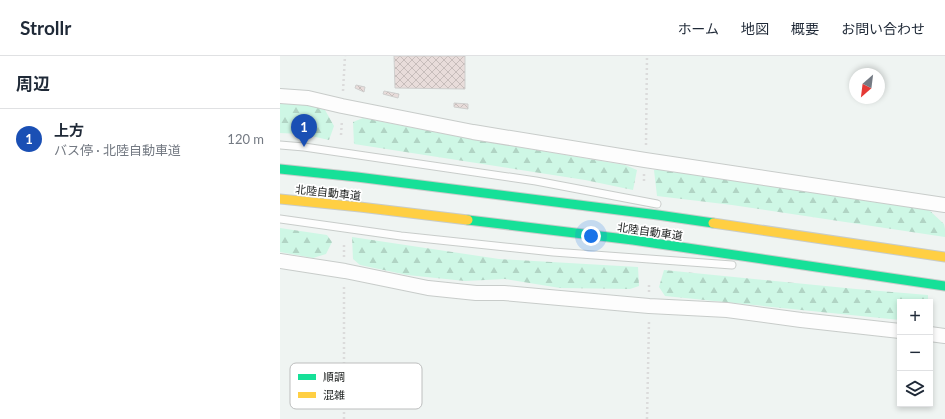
<!DOCTYPE html>
<html lang="ja">
<head>
<meta charset="utf-8">
<style>
	body { margin:0; font-family:Lato,"Noto Sans JP",sans-serif; background:#f2f2f3; color:#1f2937 }
	.controls { position:absolute; right:12px; bottom:12px; display:grid; overflow:hidden; border-radius:0px; box-shadow:0 2px 6px #0003 }
	.controls button { width:36px; height:36px; display:grid; place-items:center; padding:0; border:0; border-bottom:1px solid #e0e1e3; background:#fff; color:#1f2937; font:20px sans-serif }
	.compass { position:absolute; left:569px; top:12px; width:36px; height:36px; border-radius:50%; background:#fff; box-shadow:0 2px 6px #0003; rotate:208deg }
	.you { position:absolute; left:311px; top:180px; width:14px; height:14px; margin:-10px; border:3px solid #fff; border-radius:50%; background:#1a73e8; box-shadow:0 0 0 6px #1a73e833 }
	.badge { display:grid; place-items:center; width:26px; height:26px; border-radius:50%; background:#2563eb; color:#fff; font-size:13px; font-weight:700 }
	.pin { position:absolute; translate:-50% -33px; filter:drop-shadow(0 1px 2px #0008) }
	.pin::after { content:''; position:absolute; top:21px; width:14px; height:12px; background:inherit; clip-path:polygon(0 0,100% 0,50% 100%) }
	.list { margin:0; padding:0; list-style:none }
	h2 { display:flex; justify-content:space-between; align-items:center; height:52px; margin:0; padding:0 16px; font-size:17px }
	h2 small { font-size:13px; font-weight:400; color:#747a83 }
	.list li { display:grid; grid-template-columns:26px 1fr auto; gap:12px; align-items:center; box-sizing:border-box; height:60px; padding:0 16px; border-top:1px solid #e0e1e3 }
	.list b { display:block; font-size:15px; white-space:nowrap }
	.list p { margin:0; font-size:13px; white-space:nowrap; color:#747a83 }
	.list em { font-size:13px; font-style:normal; color:#747a83 }
	.icon { flex:none; width:22px; height:22px; fill:none; stroke:currentColor; stroke-width:2; stroke-linecap:round; stroke-linejoin:round }
	.map { position:relative; flex:none; width:665px; height:363px; overflow:hidden }
	header { display:flex; align-items:center; gap:24px; box-sizing:border-box; height:56px; padding:0 20px; background:#fff; border-bottom:1px solid #e0e1e3 }
	header strong { font-size:19px }
	nav { display:flex; gap:22px; margin-inline-start:auto; font-size:14px }
	main { display:flex }
	aside { flex:1; background:#fff }
	.map>svg:first-child { display:block }
</style>
</head>
<body>
<header>
<strong>Strollr</strong>
<nav><a>ホーム</a><a>地図</a><a>概要</a><a>お問い合わせ</a></nav>
</header>
<main>
<aside>
<h2>周辺<small></small></h2>
<ul class="list">
<li><span class="badge" style="background:#1a4fb4">1</span><div><b>上方</b><p>バス停 · 北陸自動車道</p></div><em>120 m</em></li>
</ul>
</aside>
<div class="map">
<svg width="665" height="363" viewBox="0 0 665 363">
	<defs>
		<pattern id="forest-firs" width="22" height="20" patternUnits="userSpaceOnUse"><rect width="22" height="20" fill="#cef7e5"/><path d="M5 1l3.5 6h-7zM16 11l3.5 6h-7z" fill="#b1d4c4"/></pattern>
		<pattern id="building-cross-hatch" width="8" height="8" patternUnits="userSpaceOnUse"><rect width="8" height="8" fill="#e8dcda"/><path d="M0 0l8 8M0 8l8-8" fill="none" stroke="#c7bdbb"/></pattern>
	</defs>
	<rect width="100%" height="100%" fill="#eff4f2"/>
	<g fill="url(#forest-firs)">
		<path d="M0 47 28 49 45 54 54 70 49 84 22 78 0 77Z"/>
		<path d="M83 62 190 83 345 109 357 114 353 134 305 124 74 88 73 66Z"/>
		<path d="M384 113 649 154 664 168 665 173V181L452 149 377 140 374 114Z"/>
		<path d="M0 172 47 179 52 186 46 198 33 202 0 196Z"/>
		<path d="M72 181 219 203 358 211 359 230 350 233 280 232 225 223 185 225 127 219 80 209 73 203Z"/>
		<path d="M384 214 576 233 648 239V246H620V264L385 240 379 231Z"/>
	</g>
	<g fill="url(#building-cross-hatch)" stroke="#cfcfce">
		<path d="M114 0H185V33L115 32Z"/>
		<path d="M76 29 85 31 84 36 75 32Z"/>
		<path d="M104 35 119 38 118 42 103 38Z"/>
		<path d="M174 47 188 48V53L174 51Z"/>
	</g>
	<g fill="none" stroke-linecap="round" stroke-linejoin="round">
		<defs>
			<g id="lane">
				<path d="M0 89 24 91 256 125 377 148"/>
				<path d="M0 163 121 180 273 196 452 209"/>
			</g>
			<g id="street">
				<path d="M0 40 28 42 62 50 193 76 365 104 665 149"/>
				<path d="M0 205 65 215 148 232 196 237H224L369 250 447 254 521 264 620 275"/>
				<path d="M650 278 665 280"/>
			</g>
			<g id="fast">
				<path d="M0 113 77 121 378 159 433 167"/>
				<path d="M188 164 353 184 665 230"/>
			</g>
			<g id="slow">
				<path d="M0 143 80 151 188 164"/>
				<path d="M433 167 665 201"/>
			</g>
		</defs>
		<use href="#lane" stroke="#c8ccca" stroke-width="9"/>
		<use href="#street" stroke="#c8ccca" stroke-width="16"/>
		<use href="#fast" stroke="#c8ccca" stroke-width="11"/>
		<use href="#slow" stroke="#c8ccca" stroke-width="11"/>
		<g stroke="#dbdbdb" stroke-width="2.5" stroke-dasharray="2 3" stroke-linecap="butt">
			<path d="M63 35 65 0"/>
			<path d="M61 79 62 64"/>
			<path d="M366 89 367 0"/>
			<path d="M364 125V118"/>
			<path d="M64 189V201"/>
			<path d="M369 236V228"/>
			<path d="M64 363V230"/>
			<path d="M367 363 369 265"/>
		</g>
		<use href="#lane" stroke="#fdfdfd" stroke-width="7"/>
		<use href="#street" stroke="#fdfdfd" stroke-width="14"/>
		<use href="#fast" stroke="#16e098" stroke-width="9"/>
		<use href="#slow" stroke="#ffcf43" stroke-width="9"/>
	</g>
	<g text-anchor="middle" dominant-baseline="central" stroke-width="3.5" stroke-linejoin="round" paint-order="stroke">
		<g font-size="11" fill="#232625" stroke="#fff">
			<text transform="translate(48 136) rotate(6)">北陸自動車道</text>
			<text transform="translate(370 175) rotate(8)">北陸自動車道</text>
		</g>
	</g>
	<rect x="10" y="307" width="132" height="46" rx="6" fill="#fff" stroke="#bdbebe" stroke-width="1"/>
	<rect x="18" y="318" width="18" height="6" fill="#16e098"/>
	<rect x="18" y="336" width="18" height="6" fill="#ffcf43"/>
	<g font-size="11" fill="#232625">
		<text x="43" y="325">順調</text>
		<text x="43" y="343">混雑</text>
	</g>
</svg>
<div class="controls">
<button>+</button>
<button>−</button>
<button><svg class="icon" aria-label="layers" viewBox="0 0 24 24"><path d="M12 4l9 5-9 5-9-5zM3 14l9 5 9-5"/></svg></button>
</div>
<svg class="compass" viewBox="-18 -18 36 36"><path d="M0-13l5 13h-10z" fill="#e53935"/><path d="M0 13l5-13h-10z" fill="#747a83"/></svg>
<div class="you"></div>
<div class="pin badge" style="left:24px;top:91px;background:#1a4fb4">1</div>
</div>
</main>
</body>
</html>
